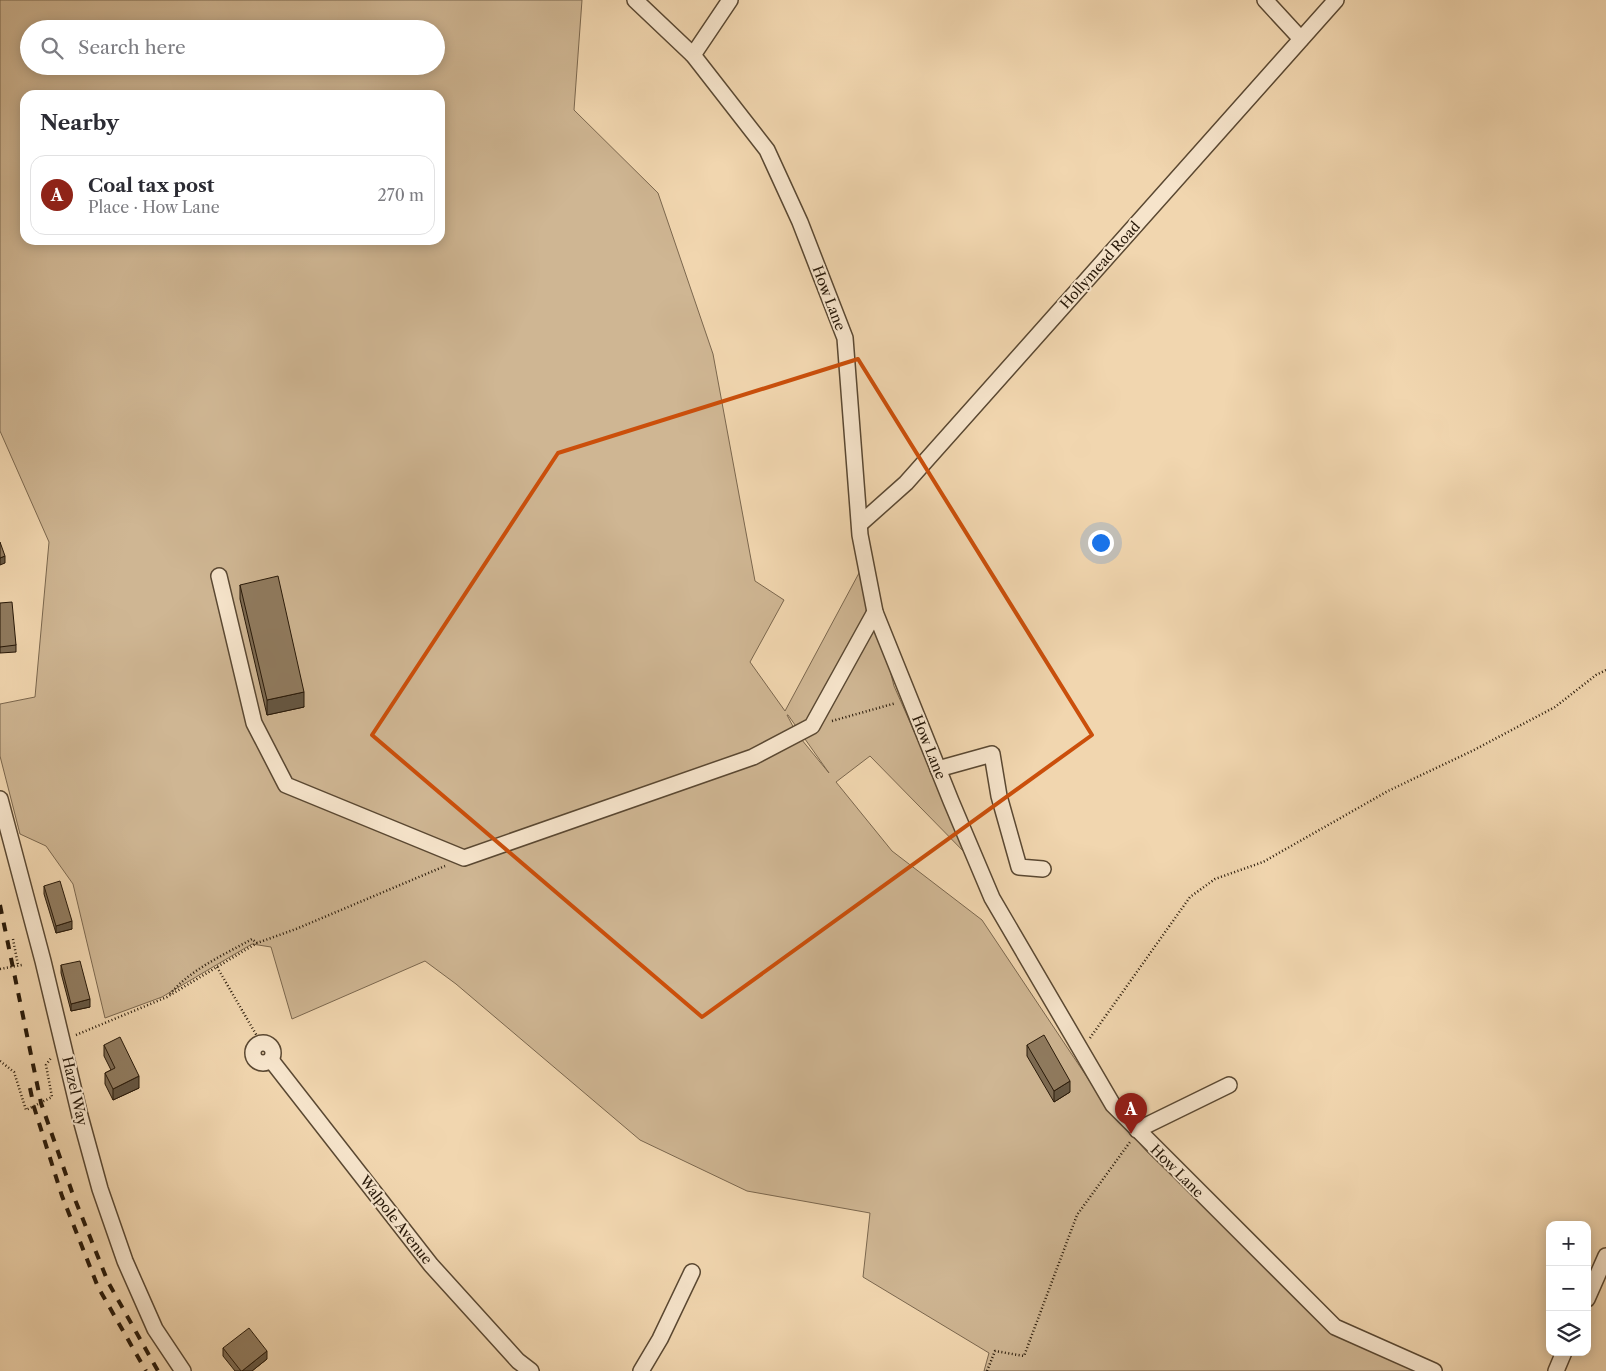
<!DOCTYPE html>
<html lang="en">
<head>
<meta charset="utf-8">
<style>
	body { margin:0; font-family:"Libre Caslon Text",serif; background:#f7f7f7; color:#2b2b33 }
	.controls { position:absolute; right:15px; bottom:15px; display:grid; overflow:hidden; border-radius:10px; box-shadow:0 2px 12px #0003 }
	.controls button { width:45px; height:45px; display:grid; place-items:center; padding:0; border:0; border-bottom:1px solid #e1e1e2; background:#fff; color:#2b2b33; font:25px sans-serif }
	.you { position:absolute; left:1100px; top:542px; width:18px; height:18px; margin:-12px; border:4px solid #fff; border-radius:50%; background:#1a73e8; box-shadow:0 0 0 8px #1a73e833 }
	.badge { display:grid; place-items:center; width:32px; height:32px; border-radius:50%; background:#8f2418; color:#fff; font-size:16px; font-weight:700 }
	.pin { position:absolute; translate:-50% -41px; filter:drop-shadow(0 1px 2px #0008) }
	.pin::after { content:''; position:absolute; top:26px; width:18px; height:15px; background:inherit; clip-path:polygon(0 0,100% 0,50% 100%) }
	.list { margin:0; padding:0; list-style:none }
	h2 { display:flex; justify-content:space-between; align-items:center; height:65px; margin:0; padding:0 20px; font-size:21px }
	h2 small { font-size:16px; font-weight:400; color:#7c7c81 }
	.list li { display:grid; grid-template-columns:32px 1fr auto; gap:15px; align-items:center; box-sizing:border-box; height:80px; margin:0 10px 10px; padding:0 10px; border:1px solid #e1e1e2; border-radius:15px }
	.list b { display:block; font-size:19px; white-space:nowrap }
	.list p { margin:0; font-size:16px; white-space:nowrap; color:#7c7c81 }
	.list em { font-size:16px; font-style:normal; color:#7c7c81 }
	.icon { flex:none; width:28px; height:28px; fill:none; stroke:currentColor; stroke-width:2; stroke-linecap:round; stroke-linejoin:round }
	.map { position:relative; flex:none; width:1606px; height:1371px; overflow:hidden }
	.search { position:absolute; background:#fff; box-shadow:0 2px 12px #0003; left:20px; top:20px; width:425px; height:55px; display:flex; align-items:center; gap:12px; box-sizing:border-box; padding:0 18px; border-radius:28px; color:#7c7c81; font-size:19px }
	.panel { position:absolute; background:#fff; box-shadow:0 2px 12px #0003; left:20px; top:90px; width:425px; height:155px; border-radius:15px }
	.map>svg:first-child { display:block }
</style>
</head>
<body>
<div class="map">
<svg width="1606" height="1371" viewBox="0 0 1606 1371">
	<rect width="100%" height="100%" fill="#f1d6af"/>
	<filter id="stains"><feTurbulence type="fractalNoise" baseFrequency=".004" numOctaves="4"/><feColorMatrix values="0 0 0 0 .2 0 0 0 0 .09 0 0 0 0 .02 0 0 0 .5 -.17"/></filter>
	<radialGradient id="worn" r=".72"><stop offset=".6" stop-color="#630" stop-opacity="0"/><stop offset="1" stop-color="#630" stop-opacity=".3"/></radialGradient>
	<path fill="#cfb693" stroke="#7b674e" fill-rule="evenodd" d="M0 0H582L574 110 658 193 713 354 755 581 784 600 750 662 785 711 866 560 875 612 894 686 970 858 870 756 836 782 892 851 982 920 1107 1107 1148 1153 1334 1330 1424 1371H984L989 1353 863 1277 870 1213 747 1191 640 1140 456 984 425 961 292 1019 271 947 252 944 162 997 105 1018 73 884 46 846 20 834 0 756V704L35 697 49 542 0 431ZM29 29H436V66H29ZM25 95H440V240H25ZM787 715H788L829 773 797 734Z"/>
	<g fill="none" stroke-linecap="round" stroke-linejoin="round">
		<defs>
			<g id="minor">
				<path d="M635 0 693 55 767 150 800 222 845 338 860 535 875 612 951 801 992 898 1113 1105 1335 1327 1434 1371"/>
				<path d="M1265 0 1301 39"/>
				<path d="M693 55 730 0"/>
				<path d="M860 524 906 483 1336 0"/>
				<path d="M219 576 254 723 286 785 464 858 753 757 812 726 875 612"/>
				<path d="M938 769 992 754 999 796 1019 867 1043 869"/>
				<path d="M0 799 43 961 80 1116 100 1189 125 1261 155 1329 183 1371"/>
				<circle cx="263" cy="1053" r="10"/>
				<path d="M271 1060 431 1265 518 1361 531 1371"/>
				<path d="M1137 1130 1229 1085"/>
				<path d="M1587 1299 1606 1256"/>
				<path d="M641 1371 660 1339 692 1272"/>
				<path d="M1556 1371 1564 1352"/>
			</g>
		</defs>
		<use href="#minor" stroke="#5a4832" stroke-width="18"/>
		<g stroke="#271808" stroke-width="2.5" stroke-dasharray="1 2.5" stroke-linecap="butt">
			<path d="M832 721 896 703"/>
			<path d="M13 939 18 965"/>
			<path d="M217 967 261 1043"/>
			<path d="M170 994C191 969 224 955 252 939L257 943"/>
			<path d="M76 1035 167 997 257 943 296 929 445 866"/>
			<path d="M1090 1038 1190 897 1215 879 1263 862 1388 791 1474 750 1555 707 1596 675 1606 670"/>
			<path d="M0 1061 14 1072 26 1110 52 1097 46 1065 51 1058"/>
			<path d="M987 1371 995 1351 1024 1356 1077 1215 1130 1142"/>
		</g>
		<use href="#minor" stroke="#f6e4cb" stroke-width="15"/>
		<g stroke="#271808" stroke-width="4" stroke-dasharray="9 9" stroke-linecap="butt">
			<path d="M0 905 41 1103 72 1192 108 1282 158 1371"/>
			<path d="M30 1088 34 1107 62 1196 98 1287 146 1371"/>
		</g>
		<path stroke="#271808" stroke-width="2.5" stroke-dasharray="1 2.5" stroke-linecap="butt" d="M0 969 22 965"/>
	</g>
	<g fill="#7c6a52" stroke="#271808">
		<path d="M240 585 304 707 267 715 240 599Z"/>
		<path d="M0 603 16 645V652L0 653Z"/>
		<path d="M44 886 72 929 56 933 44 894Z"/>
		<path d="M61 965 90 1007 71 1011 61 973Z"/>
		<path d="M104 1045 139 1088 113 1100 105 1084V1073L111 1070 104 1056Z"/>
		<path d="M1027 1045 1070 1092 1054 1102 1027 1056Z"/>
		<path d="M223 1348 267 1359 252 1371H235L223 1356Z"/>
	</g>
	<g fill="#655642" stroke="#271808">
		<path d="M5 556V563L0 565V558Z"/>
		<path d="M304 692V707L267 715V700Z"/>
		<path d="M72 921V929L56 933V926Z"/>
		<path d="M90 999V1007L71 1011V1004Z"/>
		<path d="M139 1076V1088L113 1100V1089Z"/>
		<path d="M1070 1081V1092L1054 1102V1091Z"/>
		<path d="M267 1351V1359L252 1371H242Z"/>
	</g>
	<g fill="#907b5f" stroke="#271808">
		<path d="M0 542 5 556 0 558Z"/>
		<path d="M278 576 304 692 267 700 240 585Z"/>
		<path d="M12 602 16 645 0 647V603Z"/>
		<path d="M60 881 72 921 56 926 44 886Z"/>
		<path d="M80 961 90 999 71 1004 61 965Z"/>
		<path d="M1044 1035 1070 1081 1054 1091 1027 1045Z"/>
		<path d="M120 1037 139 1076 113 1089 105 1073 115 1068 104 1045Z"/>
		<path d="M249 1328 267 1351 242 1371H241L223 1348Z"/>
	</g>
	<path fill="none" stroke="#cb4f0b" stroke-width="4" stroke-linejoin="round" d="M858 359 1092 735 702 1017 372 735 558 453Z"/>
	<g text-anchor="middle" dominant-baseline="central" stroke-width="4" stroke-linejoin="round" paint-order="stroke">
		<g font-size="14" fill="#271808" stroke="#f6e4cb">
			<text transform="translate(1100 265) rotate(-48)">Hollymead Road</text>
			<text transform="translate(829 298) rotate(69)">How Lane</text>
			<text transform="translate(929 747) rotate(68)">How Lane</text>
			<text transform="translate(75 1091) rotate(77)">Hazel Way</text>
			<text transform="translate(1177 1171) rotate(45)">How Lane</text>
			<text transform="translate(396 1220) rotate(52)">Walpole Avenue</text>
		</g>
	</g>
	<rect width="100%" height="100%" filter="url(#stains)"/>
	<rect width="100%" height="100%" fill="url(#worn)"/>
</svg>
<div class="controls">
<button>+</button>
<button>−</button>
<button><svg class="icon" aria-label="layers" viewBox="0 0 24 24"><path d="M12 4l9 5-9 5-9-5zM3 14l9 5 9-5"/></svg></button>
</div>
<div class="you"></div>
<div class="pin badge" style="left:1131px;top:1134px">A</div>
<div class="search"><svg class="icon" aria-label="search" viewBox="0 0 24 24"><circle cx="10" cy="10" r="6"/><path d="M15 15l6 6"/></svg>Search here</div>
<section class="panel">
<h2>Nearby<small></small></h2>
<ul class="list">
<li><span class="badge">A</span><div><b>Coal tax post</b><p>Place · How Lane</p></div><em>270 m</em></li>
</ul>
</section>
</div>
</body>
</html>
